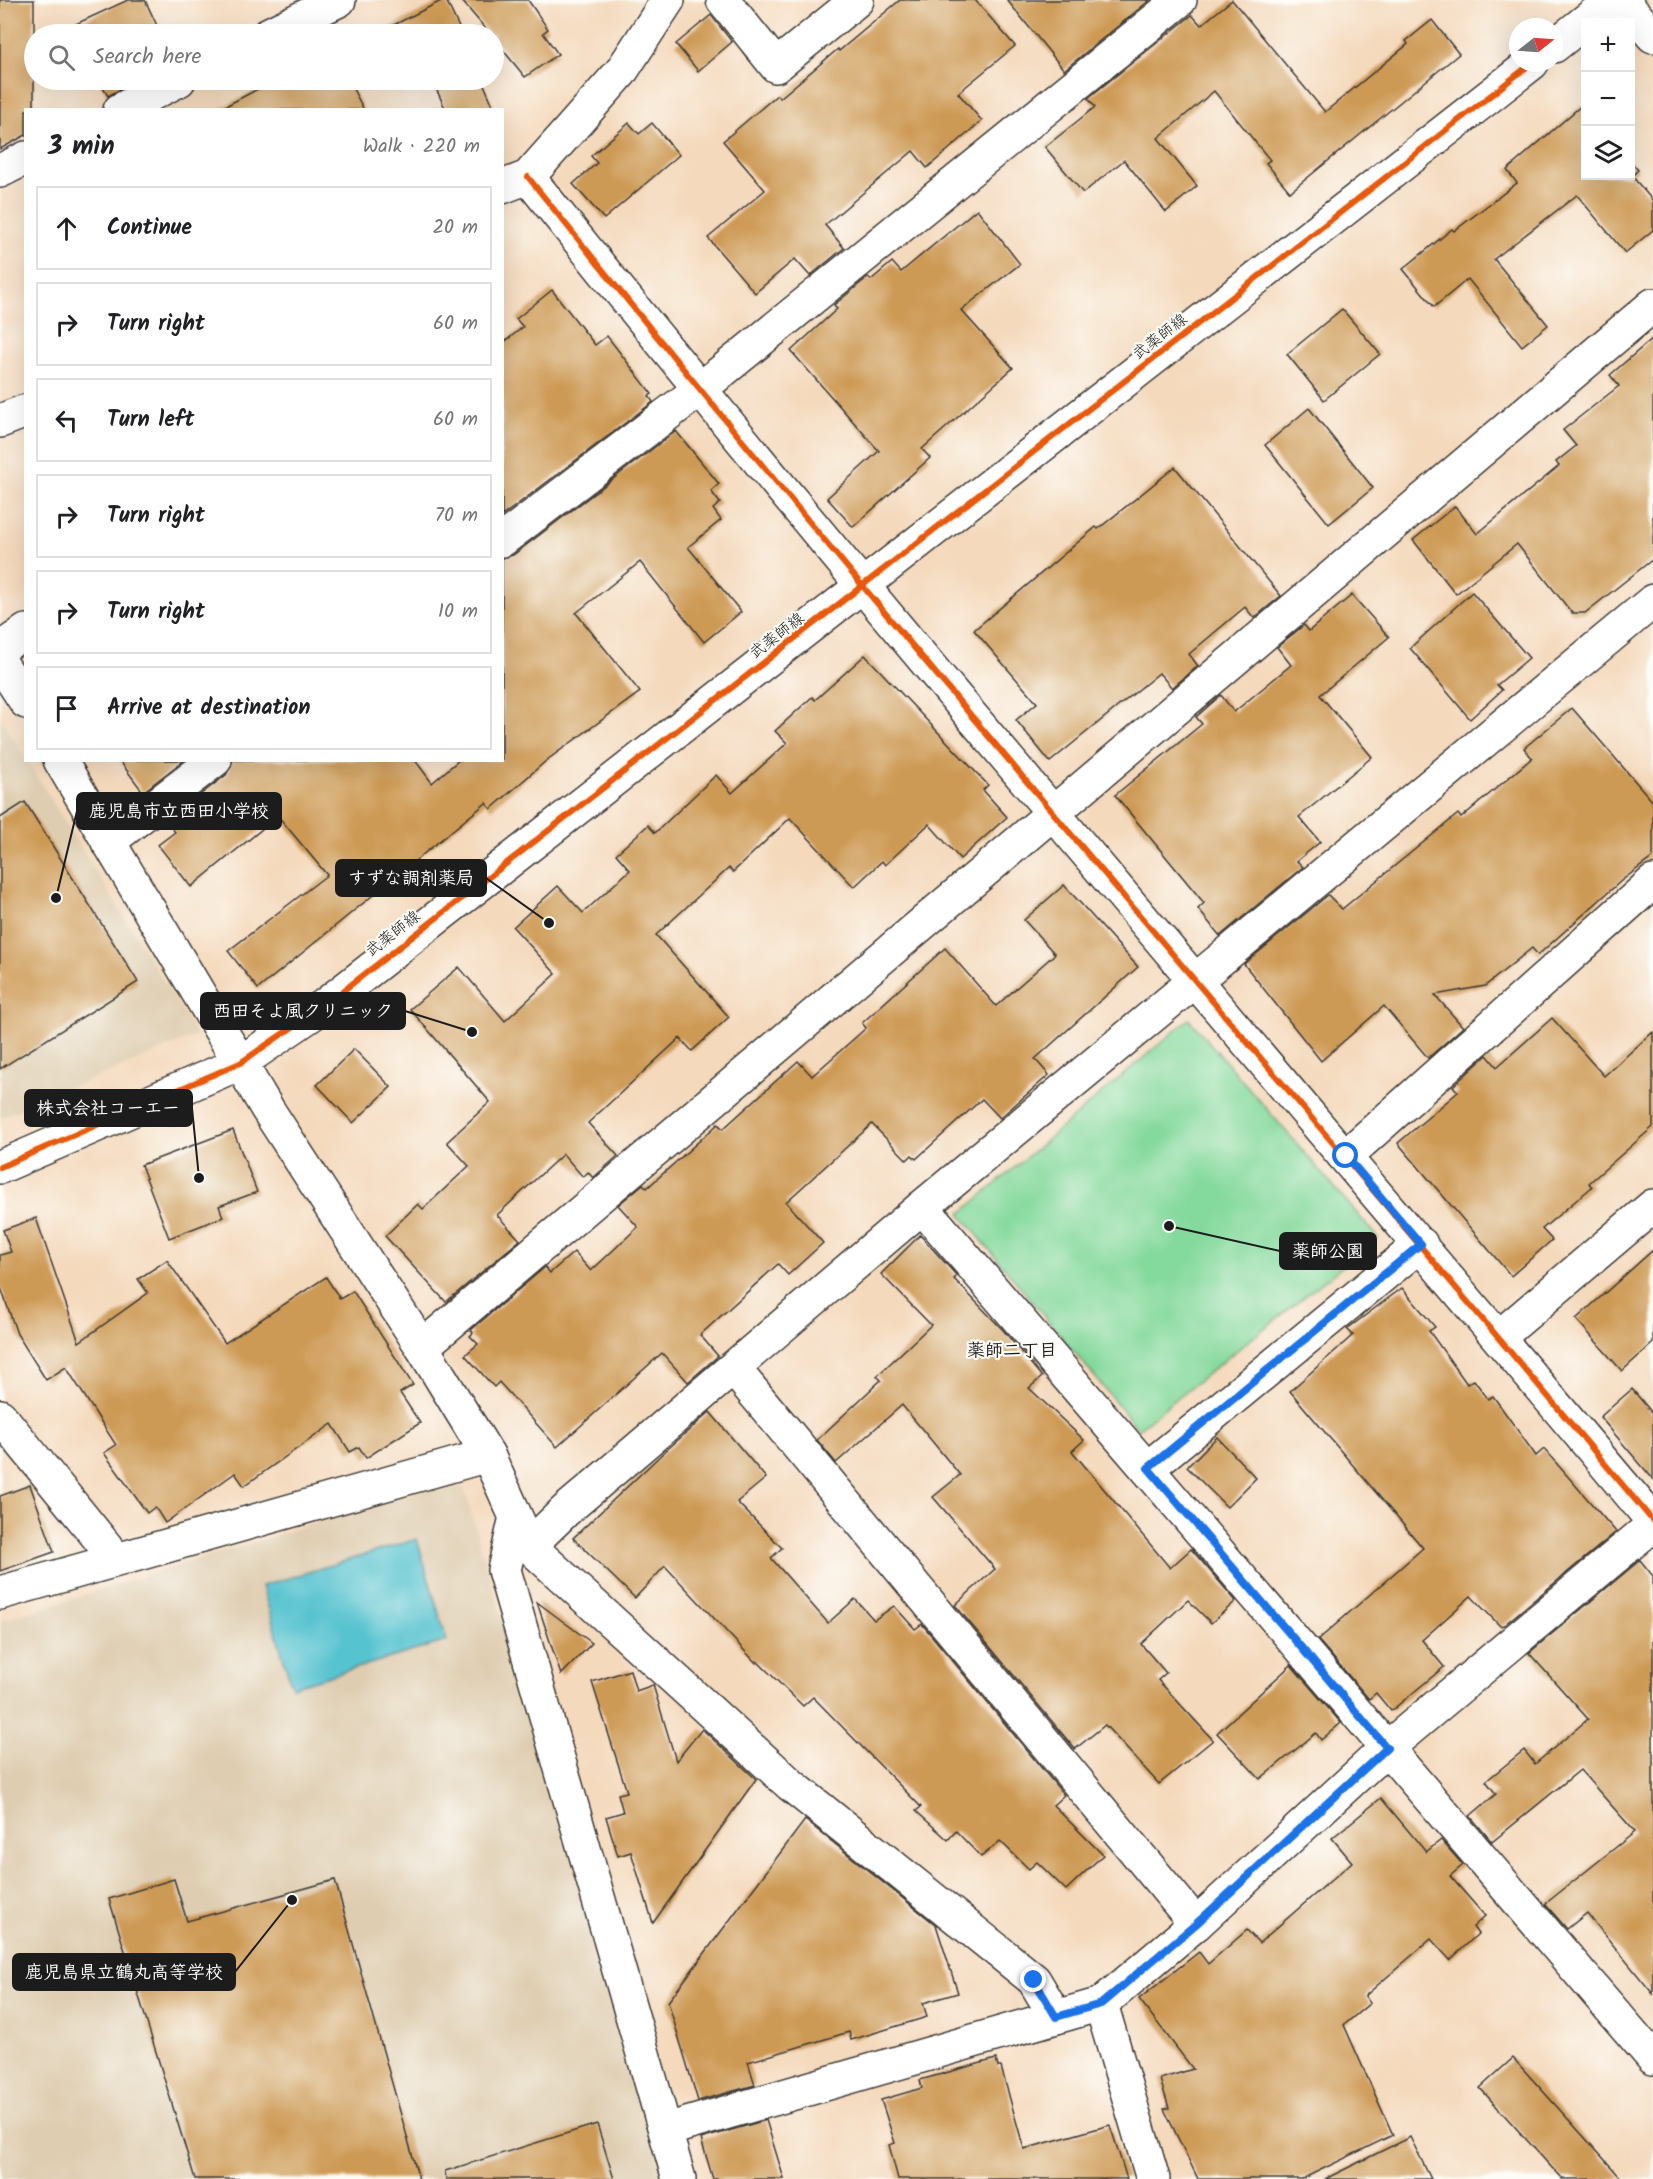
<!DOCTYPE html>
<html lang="en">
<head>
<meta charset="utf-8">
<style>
	body { margin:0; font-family:Kalam,"Klee One",sans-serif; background:#f2f2f2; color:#202124 }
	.controls { position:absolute; right:18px; top:18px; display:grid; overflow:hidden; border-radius:0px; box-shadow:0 6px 24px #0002 }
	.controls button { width:54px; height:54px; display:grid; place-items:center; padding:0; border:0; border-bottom:2px solid #e0e0e0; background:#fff; color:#202124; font:30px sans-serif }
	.compass { position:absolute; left:1509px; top:18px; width:54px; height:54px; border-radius:50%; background:#fff; box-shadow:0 6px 24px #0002; rotate:73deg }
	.stop { position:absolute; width:18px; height:18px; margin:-14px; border:4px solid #1a73e8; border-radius:50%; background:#fff }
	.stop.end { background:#1a73e8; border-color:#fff; box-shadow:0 2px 6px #0008 }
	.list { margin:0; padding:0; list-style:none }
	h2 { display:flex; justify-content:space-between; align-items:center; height:78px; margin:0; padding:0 24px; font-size:26px }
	h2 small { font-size:20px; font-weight:400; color:#757577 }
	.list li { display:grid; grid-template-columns:39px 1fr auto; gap:18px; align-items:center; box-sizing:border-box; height:84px; margin:0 12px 12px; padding:0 12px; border:2px solid #e0e0e0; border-radius:0px }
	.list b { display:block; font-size:22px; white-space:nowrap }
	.list em { font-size:20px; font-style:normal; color:#757577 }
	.icon { flex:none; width:33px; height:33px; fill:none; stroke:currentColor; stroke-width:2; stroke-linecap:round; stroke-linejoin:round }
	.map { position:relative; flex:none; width:1653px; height:2179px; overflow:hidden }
	.search { position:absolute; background:#fff; box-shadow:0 6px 24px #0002; left:24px; top:24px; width:480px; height:66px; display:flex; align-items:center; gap:15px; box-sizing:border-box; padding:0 21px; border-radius:33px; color:#757577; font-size:22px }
	.panel { position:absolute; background:#fff; box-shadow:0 6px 24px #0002; left:24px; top:108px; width:480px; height:654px; border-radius:0px }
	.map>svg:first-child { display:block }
</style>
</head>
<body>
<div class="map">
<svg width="1653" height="2179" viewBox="0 0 1653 2179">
	<rect width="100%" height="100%" fill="#fdfcf7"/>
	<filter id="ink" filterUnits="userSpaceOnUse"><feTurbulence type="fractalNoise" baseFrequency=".0167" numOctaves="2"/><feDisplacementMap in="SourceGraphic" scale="12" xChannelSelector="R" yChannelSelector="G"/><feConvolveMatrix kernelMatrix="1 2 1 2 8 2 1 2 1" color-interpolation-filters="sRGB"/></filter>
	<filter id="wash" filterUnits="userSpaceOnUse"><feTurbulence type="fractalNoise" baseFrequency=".008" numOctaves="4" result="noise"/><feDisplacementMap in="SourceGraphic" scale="24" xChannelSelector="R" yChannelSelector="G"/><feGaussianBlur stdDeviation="1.35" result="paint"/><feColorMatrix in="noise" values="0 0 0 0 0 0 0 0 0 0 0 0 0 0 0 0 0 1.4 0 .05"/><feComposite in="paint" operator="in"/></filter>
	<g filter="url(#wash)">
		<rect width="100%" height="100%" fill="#f4d9bc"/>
		<g fill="#dfcdb1">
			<path d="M0 717 197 1035 0 1118Z"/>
			<path d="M446 1482 464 1489 666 2179H0V1621Z"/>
		</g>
		<path fill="#84d99c" stroke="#507a5c" stroke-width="1.5" d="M1189 1019 1378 1238 1138 1429 960 1214Z"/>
		<path fill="#57c3d0" stroke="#3a7076" stroke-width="1.5" d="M417 1539 447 1641 292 1687 262 1586Z"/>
		<g id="blocks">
			<g fill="#cd9a54">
				<path d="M0 0H34V110H26V135L0 149Z"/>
				<path d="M128 0H145L160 32 154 34H71L67 28Z"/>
				<path d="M443 0H446L462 34H376Z"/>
				<path d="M461 0H528L548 29 543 33 558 54 525 77 494 39V34H490Z"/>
				<path d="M900 0H975L1015 46 958 93 982 121 927 168 913 151 825 225 844 248 810 276 795 259 755 293 708 238 765 190 723 141 777 95 780 98 838 49 839 51Z"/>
				<path d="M1007 0H1150L1064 70Z"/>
				<path d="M1232 0 1325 112 1408 44 1406 41 1432 20 1459 54 1290 192 1266 163 1270 160 1214 91 1158 138 1197 186 1166 212 1124 160 1083 193 1045 147 1095 107 1088 98 1192 15 1201 25Z"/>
				<path d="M711 15 732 42 698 71 676 44Z"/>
				<path d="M98 80H133L134 82 108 96Z"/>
				<path d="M275 80H370L352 87 364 110H218Z"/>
				<path d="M432 80H482L495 110H446Z"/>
				<path d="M1582 105 1586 109V176H1630V161L1638 170 1632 176 1653 201V230L1625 253 1577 195 1494 259 1548 325 1522 346 1468 279 1434 307 1403 269 1452 229 1454 231 1517 183 1507 170Z"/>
				<path d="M629 123 639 134 652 123 679 155 604 219 573 184 597 163 591 156Z"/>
				<path d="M977 209 1020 264 961 310 1013 368 922 449 930 458 853 527 827 498 879 451 791 351 837 309 834 305 868 277 871 280 892 262 901 272Z"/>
				<path d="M552 290 595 345 607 336 652 394 649 396 653 402 502 516V344L523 327 516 319Z"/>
				<path d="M1342 309 1380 354 1324 400 1287 354Z"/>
				<path d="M1653 338V559L1585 613H1572L1517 544 1456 594 1413 540 1455 506 1477 534 1559 466 1556 462 1576 446 1563 430 1619 386 1610 375Z"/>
				<path d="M1309 408 1373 488 1329 524 1265 445Z"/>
				<path d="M676 431 719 484 711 491 720 503 713 509 721 520 688 547 741 612 704 642 640 562 576 613 640 692 547 760 491 809 486 803 258 989 228 951 327 875 278 816 191 887 158 845 175 832 166 821 226 775 233 760H415L432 783 459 760H502V558L513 555Z"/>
				<path d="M1175 467 1281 596 1254 618 1245 607 1189 654 1198 666 1172 688 1159 673 1050 762 1016 720 1037 703 974 630 1096 527 1098 529Z"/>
				<path d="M1472 592 1529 658 1497 685 1502 690 1470 719 1410 648Z"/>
				<path d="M1352 595 1389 637 1320 695 1372 757 1299 817 1320 842 1297 861 1303 867 1220 936 1198 909 1204 903 1115 795 1202 724 1196 717 1221 695 1234 712 1291 665 1277 647 1304 625 1309 631Z"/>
				<path d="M865 655 988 785 983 790 1007 817 960 859 929 824 885 865 882 861 854 887 790 818 733 872 729 868 656 935 729 1017 692 1051 680 1038 588 1123 618 1156 593 1178 588 1172 583 1177 563 1154 497 1215 520 1240 446 1302 385 1236 418 1204 423 1209 469 1166 447 1142 490 1102 410 1009 459 967 505 1021 556 974 513 927 558 886 583 913 630 870 616 854 648 825 655 833 716 775 732 793 787 743 775 731 812 697 815 700Z"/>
				<path d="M1572 708 1653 802V857L1621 881 1538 955 1532 948 1485 986 1435 995 1463 1027 1428 1058 1384 1006 1321 1061 1244 964 1328 895 1342 909 1458 814 1461 818 1532 758 1524 748Z"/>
				<path d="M119 760H184L143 792Z"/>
				<path d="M25 802 138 982 0 1069V818Z"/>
				<path d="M1064 885 1138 967 1035 1059 1049 1075 1000 1118 982 1099 916 1159 912 1155 907 1160 872 1124 786 1202 823 1243 788 1275 778 1264 700 1335 718 1356 688 1382 662 1353 557 1447 499 1382 494 1387 465 1355 478 1344 470 1336 473 1333 471 1330 545 1267 550 1273 574 1252 591 1271 638 1227 618 1205 643 1184 647 1188 718 1124 723 1129 798 1061 812 1076 866 1028 862 1023 945 948 996 1006 1055 954 1024 920Z"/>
				<path d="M1552 1018 1604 1076 1653 1032V1127L1589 1183 1592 1187 1542 1229 1552 1240 1511 1276 1398 1143 1458 1092 1453 1086 1487 1055 1497 1067Z"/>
				<path d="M354 1049 391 1087 353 1123 317 1085Z"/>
				<path d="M233 1130 257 1192 219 1206 223 1217 169 1238 141 1165Z"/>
				<path d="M36 1218 79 1342 148 1293 138 1279 167 1260 225 1343 326 1277 340 1299 353 1291 413 1385 400 1393 420 1423 366 1458 359 1447 350 1452 332 1424 244 1486 235 1473 165 1523 155 1507 147 1513 104 1453 116 1445 66 1367 46 1380 17 1334 0 1285V1255L11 1252 3 1230Z"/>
				<path d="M920 1235 957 1276 954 1279 1003 1330 1042 1377 1029 1388 1084 1440 1072 1451 1170 1568 1191 1549 1236 1601 1211 1623 1188 1600 1141 1644 1166 1673 1158 1680 1213 1740 1159 1784 1105 1725 1075 1749 955 1605 995 1569 933 1497 960 1475 902 1405 836 1463 817 1440 881 1380 877 1376 931 1325 881 1274Z"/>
				<path d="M1653 1250V1343L1622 1371 1576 1319Z"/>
				<path d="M1402 1288 1435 1327 1429 1331 1467 1384 1474 1380 1488 1399 1493 1396 1536 1456 1544 1449 1616 1532 1504 1625 1500 1626 1471 1596 1422 1640 1444 1667 1391 1711 1376 1693 1369 1699 1318 1640 1423 1548 1290 1391 1353 1335 1347 1329Z"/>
				<path d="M1632 1389 1653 1414V1479L1600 1417Z"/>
				<path d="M710 1412 766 1478 737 1502 782 1548 771 1558 828 1623 855 1599 874 1620 894 1606 915 1629 922 1624 1064 1795 1053 1805 1103 1855 1066 1890 1037 1862 1029 1869 1000 1841 981 1857 956 1831 948 1840 916 1811 921 1807 813 1697 803 1706 757 1661 756 1663 665 1566 635 1598 573 1538 663 1453Z"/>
				<path d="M1217 1437 1256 1478 1227 1507 1187 1467Z"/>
				<path d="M30 1485 54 1552 0 1571V1496Z"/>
				<path d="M1640 1560 1653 1576V1994L1587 1913 1567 1929 1545 1904 1635 1832 1580 1770 1492 1842 1470 1816 1496 1794 1486 1781 1524 1750 1535 1764 1588 1719 1529 1653Z"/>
				<path d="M537 1602 592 1643 561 1675Z"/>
				<path d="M1291 1665 1341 1723 1321 1740 1316 1733 1260 1779 1217 1733Z"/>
				<path d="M630 1670 636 1691 653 1685 676 1761 702 1729 756 1779 653 1923 631 1852 618 1856 606 1817 623 1812 618 1794 627 1792 592 1682Z"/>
				<path d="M1381 1798 1426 1852 1441 1840 1463 1865 1450 1876 1485 1916 1473 1927 1478 1934 1450 1960 1431 1939 1365 1996 1370 2003 1344 2025 1393 2135 1302 2179H1198L1164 2109 1169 2108 1160 2079 1193 2069 1139 1999 1199 1952 1208 1964 1247 1930 1259 1943 1352 1862 1332 1838Z"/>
				<path d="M805 1820 936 1925 958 1993 923 2003 927 2017 851 2040 849 2032 748 2062 755 2085 698 2101 668 2002Z"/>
				<path d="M174 1879 187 1921 335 1880 419 2179H195L109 1899Z"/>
				<path d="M1513 2058 1622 2179H1562L1480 2088Z"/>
				<path d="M996 2059 998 2067H1001L1024 2149 1110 2125 1127 2179H898L889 2145 895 2143 881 2100 922 2088 920 2080Z"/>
				<path d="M766 2120 784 2179H713L701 2139Z"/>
				<path d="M597 2124 614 2179H446L445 2171Z"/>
				<path d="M1410 2137 1431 2179H1325Z"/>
			</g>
		</g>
	</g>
	<g filter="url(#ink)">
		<use href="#blocks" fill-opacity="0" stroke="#3c3834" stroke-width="1.5"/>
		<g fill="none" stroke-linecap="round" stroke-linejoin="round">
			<defs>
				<g id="minor">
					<path d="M723 0 776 66 857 0"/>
					<path d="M1622 0 1653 36"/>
					<path d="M269 34 339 0"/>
					<path d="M1554 46 1612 0"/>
					<path d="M120 110 179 80"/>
					<path d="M0 171 26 158"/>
					<path d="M528 177C893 633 1277 1074 1653 1521"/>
					<path d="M502 187 528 177 621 72 668 0"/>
					<path d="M0 421 26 411"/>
					<path d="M502 540 699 390 1180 0"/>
					<path d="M0 649 26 631"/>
					<path d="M0 662 26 702"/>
					<path d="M60 760 268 1110 422 1347 488 1455 529 1546 791 1785 1034 1980 1056 2017"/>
					<path d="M108 842 215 760"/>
					<path d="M1346 1156 1653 882"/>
					<path d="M0 1167 240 1063 325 1005 1532 63"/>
					<path d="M922 1207 1653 2058"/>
					<path d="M1499 1337 1653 1206"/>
					<path d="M422 1347 1653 305"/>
					<path d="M734 1369 1196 1924"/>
					<path d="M0 1416 116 1559"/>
					<path d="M1148 1468 1421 1244"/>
					<path d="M515 1521 504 1570 679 2179"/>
					<path d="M529 1546 565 1511 922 1207 1653 601"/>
					<path d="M0 1593 488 1455"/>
					<path d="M1101 2004 1153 2179"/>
					<path d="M666 2130 1101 2004 1196 1924 1387 1748 1653 1525"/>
				</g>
			</defs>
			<use href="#minor" stroke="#3c3834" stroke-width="36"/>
			<use href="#minor" stroke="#fff" stroke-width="33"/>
			<defs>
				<g id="cycleway">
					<path d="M528 177C893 633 1277 1074 1653 1521"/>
					<path d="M0 1167 240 1063 325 1005 1532 63"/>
				</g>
			</defs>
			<use href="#cycleway" stroke="#fdfcf7" stroke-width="10"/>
			<use href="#cycleway" stroke="#e8590c" stroke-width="6"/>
		</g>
	</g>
	<g fill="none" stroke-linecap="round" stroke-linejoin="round" filter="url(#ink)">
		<path stroke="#1a73e8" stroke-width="8" d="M1034 1980 1056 2017 1101 2004 1196 1924 1387 1748 1148 1468 1421 1244 1346 1156"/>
	</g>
	<g text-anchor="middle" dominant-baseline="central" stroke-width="4.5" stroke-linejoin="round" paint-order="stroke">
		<g font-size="16" fill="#1c1c1c" stroke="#fdfcf7">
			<text transform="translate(1160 337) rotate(-38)">武薬師線</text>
			<text transform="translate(777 636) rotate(-38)">武薬師線</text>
			<text transform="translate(393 934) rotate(-38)">武薬師線</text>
		</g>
		<g font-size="18" font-weight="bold" fill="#1c1c1c" stroke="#fdfcf7">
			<text x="1012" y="1351">薬師二丁目</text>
		</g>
	</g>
	<path fill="none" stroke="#1c1c1c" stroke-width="2" d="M56 898L77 811M549 923L486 878M472 1032L405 1011M199 1178L192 1108M1169 1226L1280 1251M292 1900L235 1972"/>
	<g fill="#1c1c1c" stroke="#fdfcf7" stroke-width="2">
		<circle cx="56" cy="898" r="6"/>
		<circle cx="549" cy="923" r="6"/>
		<circle cx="472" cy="1032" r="6"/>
		<circle cx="199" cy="1178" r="6"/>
		<circle cx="1169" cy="1226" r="6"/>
		<circle cx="292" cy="1900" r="6"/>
	</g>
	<g fill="#1c1c1c" stroke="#1c1c1c" stroke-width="2">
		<rect x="77" y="793" width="204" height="36" rx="6"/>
		<rect x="336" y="860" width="150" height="36" rx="6"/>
		<rect x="201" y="993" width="204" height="36" rx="6"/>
		<rect x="25" y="1090" width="167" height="36" rx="6"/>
		<rect x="1280" y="1233" width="96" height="36" rx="6"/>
		<rect x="13" y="1954" width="222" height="36" rx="6"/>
	</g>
	<g font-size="18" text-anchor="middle" font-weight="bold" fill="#fff">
		<text x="179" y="817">鹿児島市立西田小学校</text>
		<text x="411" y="884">すずな調剤薬局</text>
		<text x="303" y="1017">西田そよ風クリニック</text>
		<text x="108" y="1114">株式会社コーエー</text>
		<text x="1328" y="1257">薬師公園</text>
		<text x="124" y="1978">鹿児島県立鶴丸高等学校</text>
	</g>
</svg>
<div class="controls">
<button>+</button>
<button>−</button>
<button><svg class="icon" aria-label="layers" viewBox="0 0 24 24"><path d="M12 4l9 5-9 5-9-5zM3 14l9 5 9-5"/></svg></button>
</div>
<svg class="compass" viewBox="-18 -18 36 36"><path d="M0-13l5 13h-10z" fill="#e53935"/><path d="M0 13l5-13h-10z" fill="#757577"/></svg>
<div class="stop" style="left:1346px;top:1156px"></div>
<div class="stop end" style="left:1034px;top:1980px"></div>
<div class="search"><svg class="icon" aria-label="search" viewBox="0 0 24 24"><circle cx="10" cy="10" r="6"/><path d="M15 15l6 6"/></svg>Search here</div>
<section class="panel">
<h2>3 min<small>Walk · 220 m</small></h2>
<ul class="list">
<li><svg class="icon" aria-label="ahead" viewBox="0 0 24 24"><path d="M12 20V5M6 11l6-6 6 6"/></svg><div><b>Continue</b></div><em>20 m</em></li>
<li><svg class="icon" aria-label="right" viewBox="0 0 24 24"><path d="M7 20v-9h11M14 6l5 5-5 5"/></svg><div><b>Turn right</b></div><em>60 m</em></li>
<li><svg class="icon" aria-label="left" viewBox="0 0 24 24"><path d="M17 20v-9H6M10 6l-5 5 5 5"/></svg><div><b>Turn left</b></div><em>60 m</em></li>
<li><svg class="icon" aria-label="right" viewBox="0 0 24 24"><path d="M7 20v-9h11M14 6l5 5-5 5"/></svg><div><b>Turn right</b></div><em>70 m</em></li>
<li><svg class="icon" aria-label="right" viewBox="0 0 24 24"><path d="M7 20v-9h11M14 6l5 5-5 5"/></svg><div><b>Turn right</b></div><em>10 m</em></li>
<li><svg class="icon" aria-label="arrive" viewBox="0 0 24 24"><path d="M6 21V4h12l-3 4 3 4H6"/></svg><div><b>Arrive at destination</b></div></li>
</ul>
</section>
</div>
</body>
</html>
